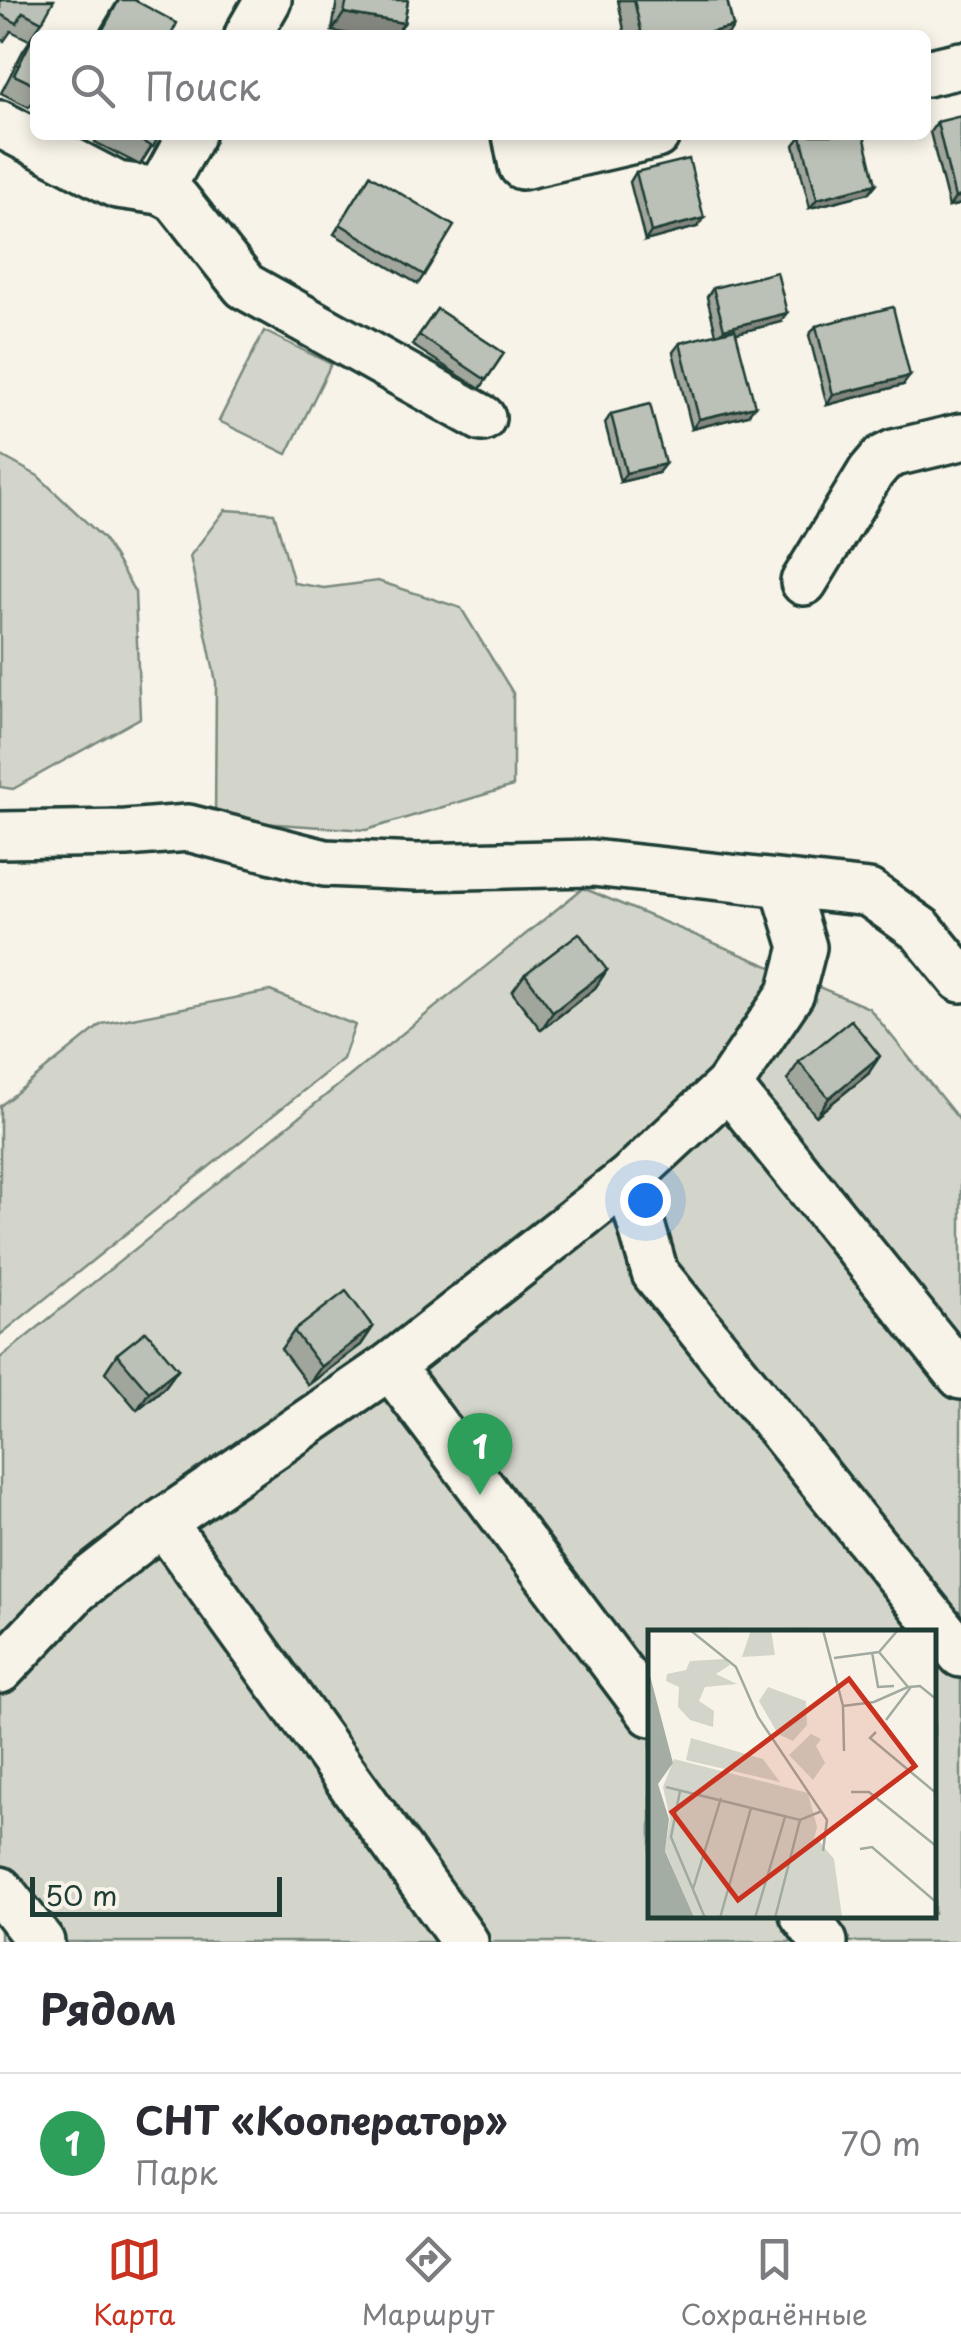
<!DOCTYPE html>
<html lang="ru">
<head>
<meta charset="utf-8">
<style>
	body { margin:0; font-family:"Playpen Sans",sans-serif; background:#f7f7f7; color:#2b2b33 }
	.scale { position:absolute; left:30px; bottom:25px; width:252px; box-sizing:border-box; padding-left:10px; border:5px solid #1f3d34; border-top:0; font-size:28px; line-height:35px; white-space:nowrap; color:#1f3d34; -webkit-text-stroke:8px #f7f3e8; paint-order:stroke }
	.you { position:absolute; left:645px; top:1200px; width:35px; height:35px; margin:-25px; border:8px solid #fff; border-radius:50%; background:#1a73e8; box-shadow:0 0 0 15px #1a73e833 }
	.badge { display:grid; place-items:center; width:65px; height:65px; border-radius:50%; background:#c8321e; color:#fff; font-size:32px; font-weight:700 }
	.pin { position:absolute; translate:-50% -82px; filter:drop-shadow(0 2px 5px #0008) }
	.pin::after { content:''; position:absolute; top:52px; width:35px; height:30px; background:inherit; clip-path:polygon(0 0,100% 0,50% 100%) }
	.list { margin:0; padding:0; list-style:none }
	h2 { display:flex; justify-content:space-between; align-items:center; height:130px; margin:0; padding:0 40px; font-size:42px }
	h2 small { font-size:32px; font-weight:400; color:#7c7c81 }
	.list li { display:grid; grid-template-columns:65px 1fr auto; gap:30px; align-items:center; box-sizing:border-box; height:140px; padding:0 40px; border-top:2px solid #e1e1e2 }
	.list b { display:block; font-size:38px; white-space:nowrap }
	.list p { margin:0; font-size:32px; white-space:nowrap; color:#7c7c81 }
	.list em { font-size:32px; font-style:normal; color:#7c7c81 }
	.icon { flex:none; width:55px; height:55px; fill:none; stroke:currentColor; stroke-width:2; stroke-linecap:round; stroke-linejoin:round }
	.map { position:relative; flex:none; width:961px; height:1942px; overflow:hidden }
	.search { position:absolute; background:#fff; box-shadow:0 5px 15px #0003; left:30px; right:30px; top:30px; height:110px; display:flex; align-items:center; gap:25px; box-sizing:border-box; padding:0 35px; border-radius:15px; color:#7c7c81; font-size:38px }
	.sheet { height:270px; background:#fff }
	nav { display:flex; justify-content:space-around; align-items:center; box-sizing:border-box; height:140px; border-top:2px solid #e1e1e2; background:#fff; font-size:28px; color:#7c7c81 }
	nav a { display:grid; justify-items:center; gap:5px }
	nav .on { color:#c8321e }
	.map>svg:first-child { display:block }
</style>
</head>
<body>
<div class="map">
<svg width="961" height="1942" viewBox="0 0 961 1942">
	<rect width="100%" height="100%" fill="#f7f3e8"/>
	<filter id="ink" filterUnits="userSpaceOnUse"><feTurbulence type="fractalNoise" baseFrequency=".01" numOctaves="2"/><feDisplacementMap in="SourceGraphic" scale="20" xChannelSelector="R" yChannelSelector="G"/><feConvolveMatrix kernelMatrix="1 2 1 2 8 2 1 2 1" color-interpolation-filters="sRGB"/></filter>
	<g filter="url(#ink)">
		<g fill="#d3d5ca" stroke="#79897f" stroke-width="2.5" fill-rule="evenodd">
			<path d="M264 331 331 364 287 454 219 421Z"/>
			<path d="M0 455 38 476 103 538 135 592 140 718 13 789 0 787Z"/>
			<path d="M225 510 274 513 294 583 324 588 378 581 461 608 513 693V786L366 830 215 820 216 682 190 556Z"/>
			<path d="M583 888 869 1008 961 1122V1942H0V1358ZM651 1632H934V1914H651Z"/>
			<path d="M270 991 355 1025 343 1059 0 1335V1106L102 1024Z"/>
		</g>
		<g fill="none" stroke-linecap="round" stroke-linejoin="round">
			<defs>
				<g id="minor">
					<path d="M248 35 268 0"/>
					<path d="M926 73 961 65"/>
					<path d="M0 124 117 185 160 191 176 199 245 286 482 418"/>
					<path d="M516 135 522 166 656 135"/>
					<path d="M160 191 191 135"/>
					<path d="M804 582 871 472 882 459 894 453 961 437"/>
					<path d="M0 835 126 833 188 828 325 863 417 867 592 863 869 893 921 930 961 979"/>
					<path d="M728 1086 961 1376"/>
					<path d="M628 1179 655 1273 961 1654"/>
					<path d="M390 1366 651 1713"/>
					<path d="M163 1522 465 1942"/>
					<path d="M0 1670 76 1590 163 1522 390 1366 628 1179 728 1086 791 993 803 947 784 885"/>
					<path d="M0 1890 41 1942"/>
					<path d="M803 1914 824 1942"/>
				</g>
			</defs>
			<use href="#minor" stroke="#1f3d34" stroke-width="52"/>
			<use href="#minor" stroke="#f7f3e8" stroke-width="45"/>
		</g>
		<g fill="#a1a69d" stroke="#1f3d34" stroke-width="2.5">
			<path d="M0 0 42 22 29 40 11 31 4 41 0 39Z"/>
			<path d="M118 0H134L171 35H97Z"/>
			<path d="M337 0H408L404 23 395 35H355L332 31Z"/>
			<path d="M618 0H727L733 27 728 35H625Z"/>
			<path d="M35 33V99L29 107 1 93 23 51Z"/>
			<path d="M937 122 961 204 949 207 930 132Z"/>
			<path d="M99 135H159L140 165 95 142Z"/>
			<path d="M801 136 876 184 869 193 810 208 794 145Z"/>
			<path d="M636 172 697 227 645 241 630 182Z"/>
			<path d="M370 175 424 275 418 284 334 234Z"/>
			<path d="M713 288 781 322 736 333 748 415 692 429 673 352 680 343 716 334 707 297Z"/>
			<path d="M437 309 504 353 480 389 412 345Z"/>
			<path d="M816 326 903 385 827 405 809 335Z"/>
			<path d="M611 414 658 473 620 482 605 423Z"/>
			<path d="M607 970 595 988 541 1030 512 992 525 974Z"/>
			<path d="M799 1062 868 1074 816 1116 787 1080Z"/>
			<path d="M373 1327 361 1345 308 1385 281 1349 294 1331Z"/>
			<path d="M117 1354 178 1369 165 1387 137 1410 105 1372Z"/>
		</g>
		<g fill="#83877f" stroke="#1f3d34" stroke-width="2.5">
			<path d="M344 13 404 23 395 35H355L332 31Z"/>
			<path d="M733 27 728 35H698Z"/>
			<path d="M876 184 869 193 810 208 817 199Z"/>
			<path d="M961 196V204L949 207 955 198Z"/>
			<path d="M704 218 697 227 645 241 651 232Z"/>
			<path d="M787 313 781 322 717 338 724 329Z"/>
			<path d="M910 376 903 385 827 405 833 395Z"/>
			<path d="M755 406 748 415 692 429 699 419Z"/>
			<path d="M665 464 658 473 620 482 626 473Z"/>
			<path d="M607 970 595 988 541 1030 553 1012Z"/>
			<path d="M880 1056 868 1074 816 1116 829 1098Z"/>
			<path d="M373 1327 361 1345 308 1385 321 1367Z"/>
			<path d="M178 1369 165 1387 137 1410 149 1392Z"/>
		</g>
		<g fill="#bbc1b6" stroke="#1f3d34" stroke-width="2.5">
			<path d="M0 0H54L42 22 23 12 17 23 0 14Z"/>
			<path d="M119 0H134L177 23 171 35H100Z"/>
			<path d="M347 0H408L404 23 344 13Z"/>
			<path d="M634 0H727L733 27 698 35H642Z"/>
			<path d="M35 33 39 35H35V85L14 75Z"/>
			<path d="M961 116V196L955 198 937 122Z"/>
			<path d="M129 135H159L153 147Z"/>
			<path d="M804 135H864L876 184 817 199 801 136Z"/>
			<path d="M689 159 704 218 651 232 636 172Z"/>
			<path d="M370 175 454 226 424 275 340 224Z"/>
			<path d="M777 272 787 313 724 329 713 288Z"/>
			<path d="M893 307 910 376 833 395 816 326Z"/>
			<path d="M437 309 504 353 486 380 419 335Z"/>
			<path d="M735 329 755 406 699 419 680 343Z"/>
			<path d="M650 404 665 464 626 473 611 414Z"/>
			<path d="M579 933 607 970 553 1012 525 974Z"/>
			<path d="M851 1020 880 1056 829 1098 799 1062Z"/>
			<path d="M346 1291 373 1327 321 1367 294 1331Z"/>
			<path d="M146 1331 178 1369 149 1392 117 1354Z"/>
		</g>
	</g>
	<g transform="translate(648 1630)">
		<rect width="288" height="288" fill="#f7f3e8"/>
		<path d="M103 0H123L127 25 94 27ZM77 29 82 35 68 44 89 54 57 57 51 71 66 81 65 97 42 90 30 77 31 57 18 51 19 44 38 40 42 31ZM120 57 158 71 159 95 145 111 130 104 111 71ZM163 104 173 109 168 116 177 133 165 150 141 125ZM43 108 115 129 132 152 38 130ZM26 129 160 163 169 197 165 213 171 211 186 229 194 287H46L17 220 22 189 15 157Z" fill="#d3d5ca"/>
		<path d="M0 38 25 133 10 154 21 189 17 221 46 287H0Z" fill="#a4ada3"/>
		<path fill="none" stroke="#a1aaa0" stroke-width="2.5" d="M42 0 88 37 110 87 179 190 175 221M175 0 195 76 196 121M224 22 230 57 246 56M186 28 231 22 250 0M261 57 272 56 288 69M195 76 226 72 260 57 231 22M238 90 263 57M228 102 222 108 288 163M18 157 152 190 174 181M32 161 23 207 57 288M203 162H221L288 216M212 219 224 217 288 272M45 259 73 168M72 288 103 178M107 288 137 187M127 288 152 190"/>
		<path fill="#c8321e" fill-opacity="0.15" stroke="#c8321e" stroke-width="5" d="M201 49 267 136 90 270 24 182Z"/>
		<rect width="288" height="288" fill="none" stroke="#1f3d34" stroke-width="5"/>
	</g>
</svg>
<div class="scale">50 m</div>
<div class="you"></div>
<div class="pin badge" style="left:480px;top:1495px;background:#2e9e5b">1</div>
<div class="search"><svg class="icon" aria-label="search" viewBox="0 0 24 24"><circle cx="10" cy="10" r="6"/><path d="M15 15l6 6"/></svg>Поиск</div>
</div>
<section class="sheet">
<h2>Рядом<small></small></h2>
<ul class="list">
<li><span class="badge" style="background:#2e9e5b">1</span><div><b>СНТ «Кооператор»</b><p>Парк</p></div><em>70 m</em></li>
</ul>
</section>
<nav>
<a class="on"><svg class="icon" aria-label="map" viewBox="0 0 24 24"><path d="M3 6l6-2 6 2 6-2v14l-6 2-6-2-6 2zM9 4v14M15 6v14"/></svg>Карта</a>
<a><svg class="icon" aria-label="directions" viewBox="0 0 24 24"><path d="M12 3l9 9-9 9-9-9zM9 14v-3h6M13 9l2 2-2 2"/></svg>Маршрут</a>
<a><svg class="icon" aria-label="saved" viewBox="0 0 24 24"><path d="M7 4h10v16l-5-4-5 4z"/></svg>Сохранённые</a>
</nav>
</body>
</html>
